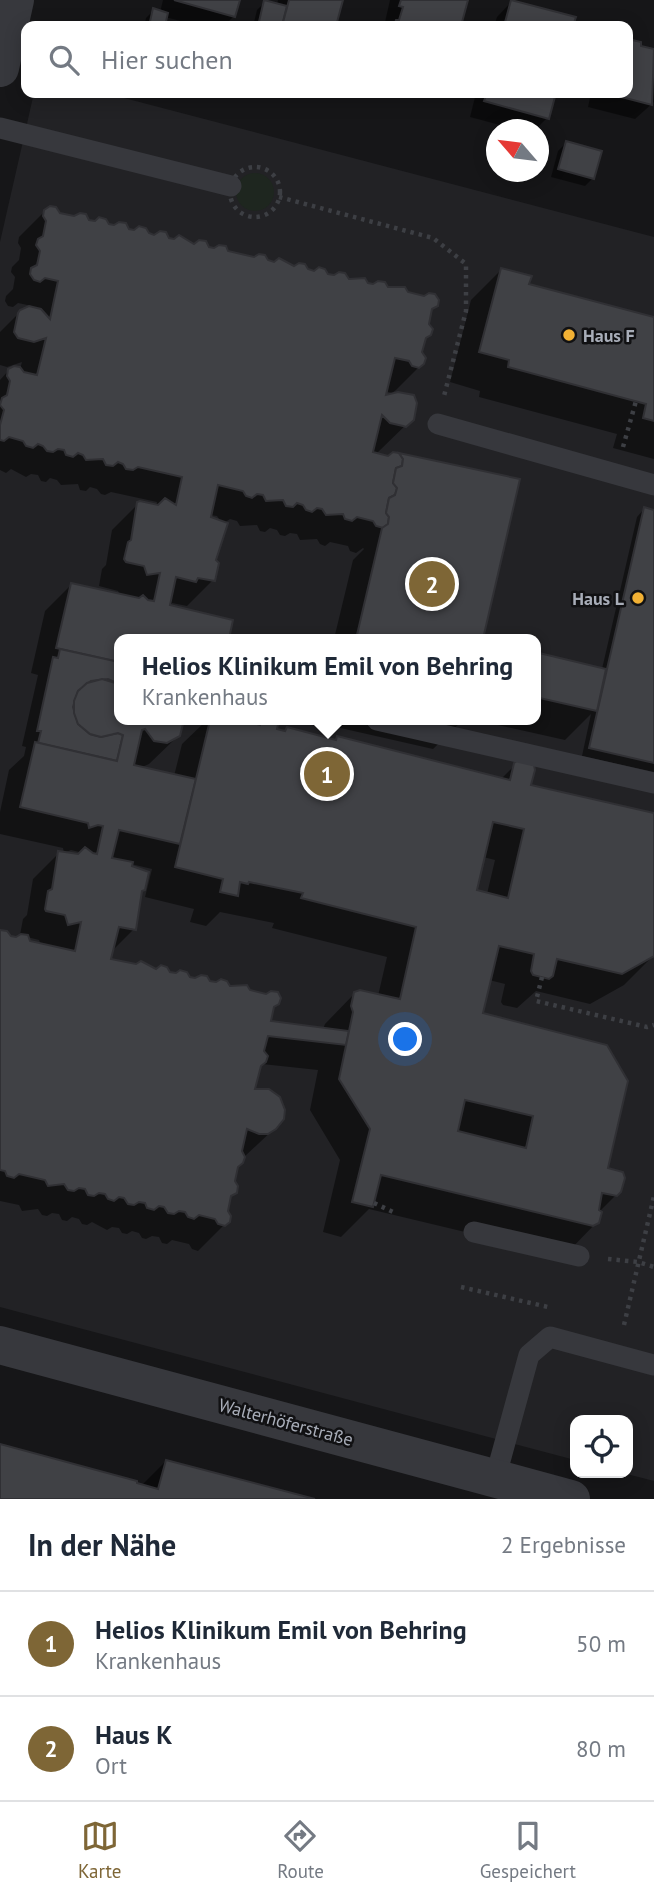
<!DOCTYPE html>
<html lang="de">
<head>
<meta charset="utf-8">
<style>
	body { margin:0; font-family:"PT Sans",sans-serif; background:#f2f2f3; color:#1f2937 }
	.controls { position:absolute; right:21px; bottom:21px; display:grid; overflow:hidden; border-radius:14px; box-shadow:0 4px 18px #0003 }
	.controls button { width:63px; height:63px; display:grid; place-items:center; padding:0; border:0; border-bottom:2px solid #e0e1e3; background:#fff; color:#1f2937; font:35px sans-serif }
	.compass { position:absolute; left:486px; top:119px; width:63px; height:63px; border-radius:50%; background:#fff; box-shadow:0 4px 18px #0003; rotate:298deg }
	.you { position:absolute; left:406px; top:1040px; width:24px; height:24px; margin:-18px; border:5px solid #fff; border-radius:50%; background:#1a73e8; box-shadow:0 0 0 10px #1a73e833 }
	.badge { display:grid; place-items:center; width:46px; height:46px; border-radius:50%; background:#7e6636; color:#fff; font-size:23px; font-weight:700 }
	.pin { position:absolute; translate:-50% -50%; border:4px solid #fff; box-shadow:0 2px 7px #0006 }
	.popup { position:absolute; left:114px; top:634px; width:427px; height:91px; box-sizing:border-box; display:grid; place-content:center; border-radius:14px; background:#fff; filter:drop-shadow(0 2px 5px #0005); font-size:23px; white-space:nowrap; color:#747a83 }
	.popup b { font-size:26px; color:#1f2937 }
	.popup::after { content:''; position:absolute; left:50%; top:100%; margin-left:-14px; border:14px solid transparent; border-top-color:#fff }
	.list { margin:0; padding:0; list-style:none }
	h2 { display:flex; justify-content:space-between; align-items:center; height:91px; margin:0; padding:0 28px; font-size:30px }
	h2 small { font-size:23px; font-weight:400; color:#747a83 }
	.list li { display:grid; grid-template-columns:46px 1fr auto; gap:21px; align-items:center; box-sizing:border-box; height:105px; padding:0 28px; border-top:2px solid #e0e1e3 }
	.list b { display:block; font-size:26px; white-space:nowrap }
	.list p { margin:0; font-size:23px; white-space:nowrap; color:#747a83 }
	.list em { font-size:23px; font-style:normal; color:#747a83 }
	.icon { flex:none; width:38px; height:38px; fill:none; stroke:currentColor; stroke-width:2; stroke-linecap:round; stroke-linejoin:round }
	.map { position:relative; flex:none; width:654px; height:1499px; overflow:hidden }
	.search { position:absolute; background:#fff; box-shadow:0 4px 18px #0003; left:21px; right:21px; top:21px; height:77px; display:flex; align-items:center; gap:18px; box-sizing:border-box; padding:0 24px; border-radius:14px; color:#747a83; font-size:26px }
	.sheet { height:301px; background:#fff }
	nav { display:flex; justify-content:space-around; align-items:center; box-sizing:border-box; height:98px; border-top:2px solid #e0e1e3; background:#fff; font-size:19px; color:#747a83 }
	nav a { display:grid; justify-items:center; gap:4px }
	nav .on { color:#7e6636 }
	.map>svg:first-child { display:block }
</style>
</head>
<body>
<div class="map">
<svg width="654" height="1499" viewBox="0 0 654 1499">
	<rect width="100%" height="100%" fill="#161618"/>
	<path fill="#222225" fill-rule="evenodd" d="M34 93H105L654 237V1481L623 1473H628V1420H575V1460L0 1307V242ZM119 639H535V720H119Z"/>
	<circle fill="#1e261f" cx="255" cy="192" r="19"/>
	<g fill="#0007" fill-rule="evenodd">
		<path d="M163 0H238L234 16 224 26H199L165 17 163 26H144L146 18 154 10 160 12Z"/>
		<path d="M278 0H341L334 26H253L257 10 265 2 277 5Z"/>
		<path d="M390 0H466L459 26H387L389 22H385Z"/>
		<path d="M512 1 574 18 572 26H494L497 17Z"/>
		<path d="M628 40 640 44 639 47 654 51V102L635 119 588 107 591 93H628Z"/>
		<path d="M476 93H554L547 118 535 130H518L470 117Z"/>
		<path d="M566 143 593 178 585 186 551 177 558 151Z"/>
		<path d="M45 211 407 294 436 305 430 312 427 324 430 334 423 341 421 352 423 363 396 390 392 393 385 391 384 398 412 419 376 454 518 480 482 639H334L353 560 364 549 363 548 356 553 350 551 348 546 330 542 325 546 320 544 317 539 300 540 297 534 290 533 285 536 280 535 277 530 270 528 265 532 260 531 257 525 240 526 237 521 230 519 224 523 215 560 213 580 187 606 172 603 169 607 231 621 227 639H119V720H182V728L176 738 149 764 140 768 174 776 182 744 207 720 252 722 254 720H278L274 730 334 742 338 738 501 779 515 765 529 786 654 815V955L624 985 590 1004 536 991 517 1008 503 1005 501 1002 505 984 489 980 481 1014 606 1169 620 1191 599 1212 597 1222 567 1253 561 1255 369 1209 341 1237 323 1232 340 1160 310 1110 318 1070 262 1064 259 1067 253 1091 275 1128 243 1158 236 1168 233 1182 235 1192 229 1198 226 1211 228 1221 198 1251 192 1249 189 1244 172 1240 167 1244 162 1243 159 1237 152 1236 146 1239 142 1238 139 1233 132 1231 127 1234 122 1233 119 1228 112 1227 107 1230 92 1222 87 1225 82 1224 79 1219 72 1217 67 1221 62 1220 59 1214 52 1213 47 1216 42 1215 38 1209 22 1211 19 1205 0 1201V933L10 938 21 937 20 935 23 919 27 915 33 879 59 853 78 856 79 852 71 850 64 853 63 848 0 834V812L9 770 24 756 26 747 22 746 38 675 31 673 45 611 71 585 120 595 118 591 99 586 102 569 106 565 112 530 138 504 156 506 157 502 111 492 105 495 101 494 97 489 90 487 86 491 80 490 78 484 61 485 57 480 50 478 46 482 41 481 38 475 31 474 26 477 11 469 6 473 0 470V380L9 370 20 369 22 362 7 367 0 365V332L21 311 32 306 18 303 13 307 8 306 5 301 6 296 13 289 15 277 11 272 12 267 19 260 21 248 18 243 19 237ZM210 515 217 516 221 522 209 518ZM483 857 495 860 487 894 475 891ZM131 864 152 869 145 897 194 909 190 922 206 926 220 912 274 923 272 928 387 957 378 996 355 993 325 1024 323 1029 269 1023 272 1009 249 992 109 960 111 952 134 929 140 893ZM27 937 39 940 41 945 29 942Z"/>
		<path d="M501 270 527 285 654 319V459L613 448 617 434 479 397 480 391 450 382 471 300Z"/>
		<path d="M644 509 654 511V772L582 756 591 714 565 740 475 720H535V654L602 669 637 517Z"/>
		<path d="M315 720H463L433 749 314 722Z"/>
		<path d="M0 1446 141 1486 166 1461 308 1499H0Z"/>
	</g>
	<g fill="#404145" stroke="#303034" stroke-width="2" fill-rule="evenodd">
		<path d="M174 0H240L235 17Z"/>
		<path d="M264 0 287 6 282 26H258Z"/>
		<path d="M289 0H343L336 26H282Z"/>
		<path d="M401 0H468L461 26H394L396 20H399L403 7 399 6Z"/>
		<path d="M511 0 576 17 573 26H504Z"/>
		<path d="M153 8 168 13 165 26H149Z"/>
		<path d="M628 39 641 42V46L654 49 652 105 606 93H628Z"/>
		<path d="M487 93H556L549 119 484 101Z"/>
		<path d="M566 141 602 151 594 179 558 169Z"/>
		<path d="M50 206 56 207 60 213 74 216 80 213 86 214 89 220 95 221 99 217 106 219 109 224 114 225 119 222 126 223 129 229 134 230 139 226 146 228 149 233 154 235 160 231 166 232 169 238 174 239 179 235 194 244 199 240 206 241 209 247 214 248 219 245 226 246 228 251 254 257 259 254 265 255 268 260 274 262 279 258 294 266 299 263 305 264 308 269 314 271 319 267 325 269 328 274 334 275 339 272 345 273 349 279 365 278 368 283 373 284 378 281 385 282 388 287H405L408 292 424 296 429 293 435 294 439 300 438 306 432 309 429 324 433 329 431 335 426 338 422 352 426 358 424 364 419 368 412 366 409 361 395 358 386 395 398 392 414 395 417 403 414 420 406 427 403 426 390 423 382 415 373 452 388 456 393 452 399 453 403 459 402 466 396 468 393 483 397 488 395 495 389 498 386 513 389 517 388 524 383 528 376 526 373 521 357 517 352 521 345 519 343 514 326 515 322 509 317 508 312 512 306 510 303 505 297 503 293 507 286 506 283 500 266 501 263 495 257 494 252 498 246 496 243 491 218 485 211 517 228 523 216 560 219 563 215 581 198 578 196 582 176 577 170 605 233 620 229 639H119V662L56 648 71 583 139 598 143 595 148 600 154 601 160 573 147 575 144 566 126 562 124 559 128 542 131 540 137 502 140 501 158 505 165 498 176 505 182 477 138 467 133 470 126 469 123 464 118 462 113 466 106 465 103 459 86 460 83 455 78 453 73 457 66 455 64 450 58 449 53 452 47 451 43 446 38 444 33 448 26 446 23 441 9 437 4 441 0 440V425L4 410 0 405 2 398 7 395 10 381 7 376 8 369 14 366 20 367 24 372 37 375 46 338 34 342 18 338 14 332 18 313 20 310 29 306 41 309 50 319 58 281 45 278 40 282 34 280 30 274 31 268 37 265 40 251 36 245 38 239 43 236 46 221 43 216 44 210Z"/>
		<path d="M501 268 532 276 529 284 654 317V421L643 418 646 404 508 367 509 360 479 352Z"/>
		<path d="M399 453 520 479 483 639H356L382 528 388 524 389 517 386 513 389 498 395 495 397 488 393 483 396 468 402 466 403 459Z"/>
		<path d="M644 507 654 510V763L589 748Z"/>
		<path d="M60 649 119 662V684L108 679 91 681 78 691 73 707 78 724 90 734 101 737 118 733 123 735 117 761 38 743 41 731H37L53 657 58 658Z"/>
		<path d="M535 652 606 669 597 711 535 697Z"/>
		<path d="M102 679 119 684V720H184L180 736 167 743 154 741 145 729 142 730 134 765 196 779 180 844 119 830 112 858 133 862 132 866 149 872 145 890 142 891 136 930 119 927 111 959 136 964 141 961 156 969 161 965 167 967 170 972 176 973 180 970 187 972 190 977 195 978 201 975 207 976 210 981 216 982 221 979 227 981 230 986 247 985 250 990 266 994 271 991 278 992 281 998 279 1004 274 1007 271 1021 349 1031 346 1045 268 1036 264 1051 268 1056 266 1062 261 1066 255 1089H269L280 1097 285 1110 284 1119 276 1129 268 1134H259L247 1129 242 1151 245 1157 243 1163 238 1167 235 1181 238 1186 237 1193 231 1196 228 1211 231 1216 230 1222 225 1226 218 1224 215 1219 199 1215 194 1219 188 1217 185 1212 179 1211 174 1214 168 1213 164 1207 159 1206 154 1210 147 1208 145 1203 139 1202 134 1205 128 1204 124 1198 119 1197 114 1201 108 1199 105 1194 99 1193 94 1196 88 1195 85 1189 79 1188 74 1191 68 1190 64 1184 48 1186 45 1180 19 1174 14 1178 7 1176 5 1171 0 1170V930L7 931 11 936 16 937 21 934 28 935 30 941 75 951 81 922 68 925 65 915 46 911 45 909 48 891 52 889 58 851 78 854 85 847 93 853 97 854 103 826 98 825 89 828 88 823 20 807 35 742 117 761 123 735 118 733 101 737 90 734 78 724 74 713V701L78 691 87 683Z"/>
		<path d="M210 720H251L250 722 260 725 261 720H279L277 729 285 731 287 727 336 740 337 736 510 780 514 763 518 760 534 765 535 770 531 785 654 813V956L622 974 557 959 553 976 549 979 533 975 531 971 534 954 499 946 483 1013 607 1045 628 1081 608 1168 623 1172 625 1178 621 1192 617 1196 602 1193 599 1210 602 1212 599 1223 593 1226 381 1175 373 1207 352 1202 370 1129 339 1079 353 1012 351 1006 354 992 360 990 400 999 416 927 301 898 303 893 249 882 248 884 240 882 238 896 220 892 223 879 175 867ZM493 822 524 829 508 898 477 890ZM465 1100 533 1116 526 1148 458 1131Z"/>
		<path d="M0 1444 137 1481V1483L158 1489 166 1460 315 1499H0Z"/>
	</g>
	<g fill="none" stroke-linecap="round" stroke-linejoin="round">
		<g stroke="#3d3f44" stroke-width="4.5" stroke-dasharray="3.5 5" stroke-linecap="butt">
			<circle cx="255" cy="192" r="25"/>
			<path d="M279 197 433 238 466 264V311L444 396"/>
			<path d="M623 447 636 401"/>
			<path d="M542 977 536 1001 647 1027 654 1025"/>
			<path d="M374 1203 393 1212"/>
			<path d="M608 1259 638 1262 654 1267"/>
			<path d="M461 1287 548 1307"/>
			<path d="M624 1325 654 1196"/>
		</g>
		<g stroke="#37383d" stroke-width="21">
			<path d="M0 128 231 186"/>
			<path d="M438 424 654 485"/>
			<path d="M377 720 654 783"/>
			<path d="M474 1232 579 1256"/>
			<path d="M495 1479 529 1355 550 1337 654 1365"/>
		</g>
		<g stroke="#37383d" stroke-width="38">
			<path d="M0 68 15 0"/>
			<path d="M0 1345 571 1499"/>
		</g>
	</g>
	<g fill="#f2b134" stroke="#111113" stroke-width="2.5">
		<circle cx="569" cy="335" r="7"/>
		<circle cx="638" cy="598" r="7"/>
	</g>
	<g text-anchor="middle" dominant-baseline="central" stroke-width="5" stroke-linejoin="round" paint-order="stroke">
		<g font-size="18" font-weight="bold" fill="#a8adb8" stroke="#111113" text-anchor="start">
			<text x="583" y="335">Haus F</text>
			<text x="624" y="598" text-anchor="end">Haus L</text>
		</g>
		<g font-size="18" fill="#a8adb8" stroke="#111113">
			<text transform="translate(286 1422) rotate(15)">Walterhöferstraße</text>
		</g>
	</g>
</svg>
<div class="controls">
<button><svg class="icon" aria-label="locate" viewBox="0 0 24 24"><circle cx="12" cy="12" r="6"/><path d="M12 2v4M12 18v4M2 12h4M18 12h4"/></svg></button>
</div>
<svg class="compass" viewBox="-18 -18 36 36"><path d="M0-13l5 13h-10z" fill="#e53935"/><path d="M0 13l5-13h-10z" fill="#747a83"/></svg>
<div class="you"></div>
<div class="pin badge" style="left:327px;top:774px">1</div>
<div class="popup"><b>Helios Klinikum Emil von Behring</b>Krankenhaus</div>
<div class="pin badge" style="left:432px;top:584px">2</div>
<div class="search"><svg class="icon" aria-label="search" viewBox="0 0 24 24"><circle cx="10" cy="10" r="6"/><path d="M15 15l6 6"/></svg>Hier suchen</div>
</div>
<section class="sheet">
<h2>In der Nähe<small>2 Ergebnisse</small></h2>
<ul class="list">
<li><span class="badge">1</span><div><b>Helios Klinikum Emil von Behring</b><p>Krankenhaus</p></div><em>50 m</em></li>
<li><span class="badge">2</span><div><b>Haus K</b><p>Ort</p></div><em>80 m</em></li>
</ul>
</section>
<nav>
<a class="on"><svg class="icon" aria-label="map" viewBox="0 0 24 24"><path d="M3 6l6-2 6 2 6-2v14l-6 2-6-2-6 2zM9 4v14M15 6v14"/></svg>Karte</a>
<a><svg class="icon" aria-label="directions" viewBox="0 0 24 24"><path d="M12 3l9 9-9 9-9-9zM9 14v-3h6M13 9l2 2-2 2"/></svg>Route</a>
<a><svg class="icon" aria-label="saved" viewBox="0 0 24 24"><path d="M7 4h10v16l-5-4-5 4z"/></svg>Gespeichert</a>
</nav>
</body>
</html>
